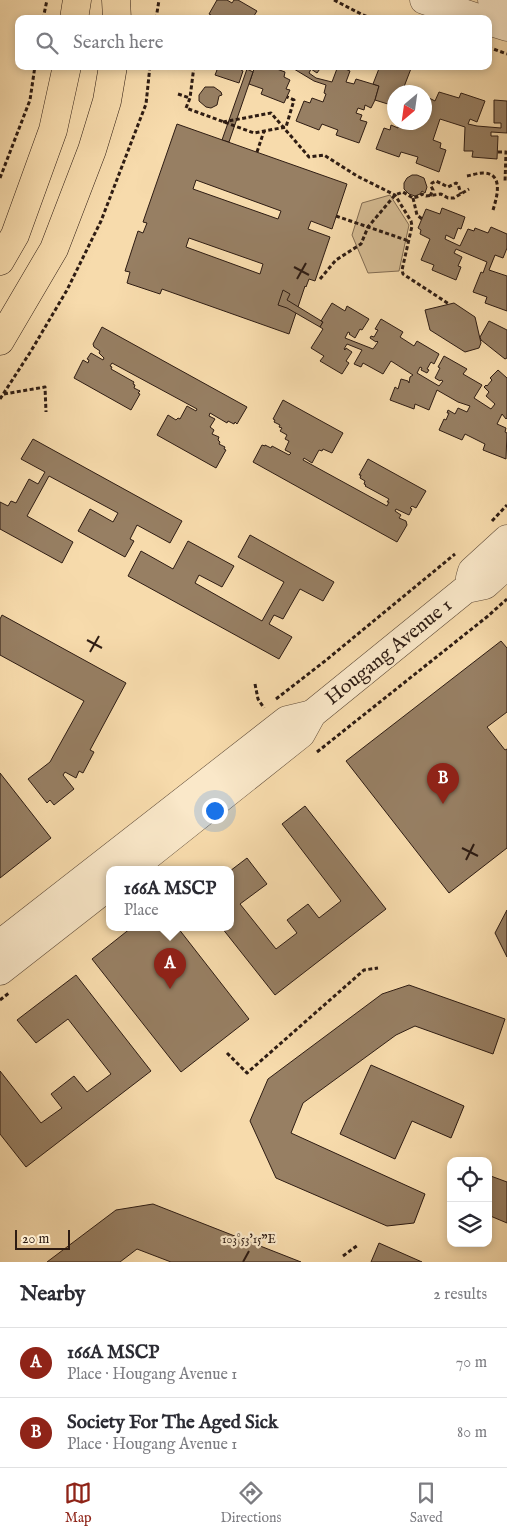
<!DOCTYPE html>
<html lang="en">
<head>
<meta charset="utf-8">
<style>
	body { margin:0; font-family:"IM FELL English",serif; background:#f7f7f7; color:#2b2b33 }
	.controls { position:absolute; right:15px; bottom:15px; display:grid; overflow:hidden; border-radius:10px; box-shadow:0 2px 8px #0003 }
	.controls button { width:45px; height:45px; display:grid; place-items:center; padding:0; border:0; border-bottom:1px solid #e1e1e2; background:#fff; color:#2b2b33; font:25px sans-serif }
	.compass { position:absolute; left:387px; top:85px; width:45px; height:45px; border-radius:50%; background:#fff; box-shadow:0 2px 8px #0003; rotate:209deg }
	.scale { position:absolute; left:15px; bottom:12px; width:55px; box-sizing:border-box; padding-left:5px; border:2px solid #2e1c13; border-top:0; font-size:14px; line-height:18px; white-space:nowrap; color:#2e1c13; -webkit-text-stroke:4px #fae8c9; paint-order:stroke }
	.you { position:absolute; left:214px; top:810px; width:18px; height:18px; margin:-12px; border:4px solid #fff; border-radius:50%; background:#1a73e8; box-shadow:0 0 0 8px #1a73e833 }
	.badge { display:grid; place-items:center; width:32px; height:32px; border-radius:50%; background:#8f2418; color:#fff; font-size:16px; font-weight:700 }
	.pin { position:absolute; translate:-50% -41px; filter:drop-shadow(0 1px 2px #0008) }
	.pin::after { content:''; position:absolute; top:26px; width:18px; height:15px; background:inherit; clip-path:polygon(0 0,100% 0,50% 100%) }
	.popup { position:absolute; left:106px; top:866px; width:128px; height:65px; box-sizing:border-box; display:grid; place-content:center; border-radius:10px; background:#fff; filter:drop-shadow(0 1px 4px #0005); font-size:16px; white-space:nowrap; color:#7c7c81 }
	.popup b { font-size:19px; color:#2b2b33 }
	.popup::after { content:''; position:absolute; left:50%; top:100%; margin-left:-10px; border:10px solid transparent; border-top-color:#fff }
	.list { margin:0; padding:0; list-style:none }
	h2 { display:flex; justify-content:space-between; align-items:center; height:65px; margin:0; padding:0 20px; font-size:21px }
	h2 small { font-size:16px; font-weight:400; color:#7c7c81 }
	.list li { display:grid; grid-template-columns:32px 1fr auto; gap:15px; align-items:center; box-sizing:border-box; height:70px; padding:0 20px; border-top:1px solid #e1e1e2 }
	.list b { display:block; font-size:19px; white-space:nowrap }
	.list p { margin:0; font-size:16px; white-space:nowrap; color:#7c7c81 }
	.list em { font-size:16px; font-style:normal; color:#7c7c81 }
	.icon { flex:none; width:28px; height:28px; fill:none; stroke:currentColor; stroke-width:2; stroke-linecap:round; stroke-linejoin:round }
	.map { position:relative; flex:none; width:507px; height:1262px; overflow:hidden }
	.search { position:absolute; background:#fff; box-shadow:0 2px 8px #0003; left:15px; right:15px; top:15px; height:55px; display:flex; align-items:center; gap:12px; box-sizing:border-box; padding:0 18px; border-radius:10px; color:#7c7c81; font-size:19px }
	.sheet { height:205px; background:#fff }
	nav { display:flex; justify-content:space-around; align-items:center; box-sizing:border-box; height:70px; border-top:1px solid #e1e1e2; background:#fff; font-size:14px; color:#7c7c81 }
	nav a { display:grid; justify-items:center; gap:2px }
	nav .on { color:#8f2418 }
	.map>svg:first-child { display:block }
</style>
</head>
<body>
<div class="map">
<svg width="507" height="1262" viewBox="0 0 507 1262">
	<rect width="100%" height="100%" fill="#f7dbac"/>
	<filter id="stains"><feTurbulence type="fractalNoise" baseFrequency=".004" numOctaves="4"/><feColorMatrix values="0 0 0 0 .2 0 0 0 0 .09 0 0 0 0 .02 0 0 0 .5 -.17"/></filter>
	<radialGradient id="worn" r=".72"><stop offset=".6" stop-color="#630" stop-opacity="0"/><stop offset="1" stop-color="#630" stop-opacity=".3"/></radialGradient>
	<path fill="#d5bb92" stroke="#826c52" d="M390 195 409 225 399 271 368 273 352 235 362 203Z"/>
	<g fill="#977f63" stroke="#2e1c13" fill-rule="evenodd">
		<path d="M217 0H227L232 3 234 0H238L257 11 252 19H209L211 15 209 14Z"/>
		<path d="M208 66H242L241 70 243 71 239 83 215 75 217 70Z"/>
		<path d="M255 66H275L274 68 285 72 284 77 290 80 286 89 290 90 284 103 261 94 263 89 249 84Z"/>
		<path d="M289 66H322L317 73 311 69 309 73 316 78 332 82 338 66 350 71 346 82 354 84 356 79 379 86 375 100 371 108 365 105 364 110 358 108 356 113 362 115 360 120 367 122 359 143 336 135 338 130 322 124 319 130 296 121 304 101 310 103 312 98 323 102 326 94 324 93 326 85 314 81Z"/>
		<path d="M380 66H412L402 92H394L391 105 375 100 379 86 373 84Z"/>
		<path d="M247 69 253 72 229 142 222 140Z"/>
		<path d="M205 87H214L221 92 222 95 219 96 217 105 211 108 206 107 199 101V95Z"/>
		<path d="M439 92 459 98 461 93 485 101 477 122 470 119 468 124 477 126 501 128V123H494V100L507 101V133L491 132V136H498L497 159 472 157 473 151H464L465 127 440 119 433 140 441 143 440 148 446 150 439 172 416 163 418 157 401 152 399 157 376 149 384 128 390 130 391 125 398 128 399 122H424V108L429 98 435 101Z"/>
		<path d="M394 94V116L389 114Z"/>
		<path d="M177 124 347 184 332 229 311 221 308 229 330 237 315 281 309 279 306 287 305 286 289 334 162 289 160 294 127 283 130 272 125 271 138 231 143 233 147 223 143 222ZM196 180 281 211 278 219 193 189ZM189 238 263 264 260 274 186 247Z"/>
		<path d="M412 175H417L424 178 427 187 425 193 422 191 420 194 415 196 409 194 404 189V183L407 178Z"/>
		<path d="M442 208 465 217 461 229 458 228 454 239 446 235 445 239 460 246 468 229 474 231 475 228 488 233 491 227 507 234V248L503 258 495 255 489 270 507 276V311L485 303 487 297 473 292 481 272 483 273 487 262 456 249 454 253 462 257 458 266 461 267 456 280 432 270 434 265 421 260 430 239 420 234 421 230 418 228 426 209 440 214Z"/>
		<path d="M283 290 290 294 287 300 323 322 320 327 287 308 278 305Z"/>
		<path d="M332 303 345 311 347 306 369 319 362 330 360 329 355 338 349 334 350 333 348 332 345 338 373 349 378 342 377 341 376 342 370 338 371 336 374 337 378 330 375 329 381 319 403 332 400 337 414 346 417 341 439 354 434 364 431 362 427 369 429 370 427 373 421 370 422 368 420 367 417 373 439 386 443 381 441 380 440 381 435 378 440 368 438 367 444 356 467 369 463 374 482 385 474 398 491 409 495 404 486 396 489 392 484 387 486 385 487 386 492 380 490 378 498 370 507 378V418L506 419 502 414 497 424 506 428 505 432 507 433 506 459 483 450 485 444 465 434 462 440 439 430 444 419 446 420 449 413H447L448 410 455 414 458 408 467 412 470 406 458 402 437 390 429 410 415 404 414 409 390 400 395 387 398 389 401 379 408 381 409 383 410 377 413 375 391 361 383 374 363 363 361 367 354 364 362 350 347 344 344 349 345 350 346 348 352 352 346 361 349 363 342 374 320 361 324 356 311 348 323 329 320 327 323 322 321 321Z"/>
		<path d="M454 303 475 317 481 343 479 348 465 352 430 330 425 310Z"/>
		<path d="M489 321 507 330V358L505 359 481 340 480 337Z"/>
		<path d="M102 327 247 407 237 424 235 422 234 424 228 421 227 423 210 413 209 416 215 419 210 427 214 430 212 434 219 437 218 440 220 442 219 444 225 447 224 449 226 450 216 468 157 435 168 415 176 420 178 418 180 419 187 406 196 411 197 409 112 363 110 366 112 367 111 369 134 382 133 384 135 385 134 388 140 391 138 393 140 394 131 410 74 378 83 360 88 363 89 360 87 359 91 353 103 360 104 358 99 353 100 351 94 347 93 344Z"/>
		<path d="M283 400 343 433 332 453 323 449 322 451 319 450 312 463 304 458 303 460 387 506 389 502H387L389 499 365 486 366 485 364 484 365 481 360 478 361 475H359L368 459 426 491 416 508 412 506 410 508 412 509 409 515 396 509 395 511 401 515 399 518 406 521 407 525 397 542 253 462 262 445 265 446V445L271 448 272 446 289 455 291 453 285 450 289 441 285 439 287 435 280 431 282 428 279 427 280 425 274 422 275 420 273 419Z"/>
		<path d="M33 439 182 521 170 543 137 525 130 539 134 541 125 557 78 531 90 509 113 522 118 513 49 476 27 516 73 542 62 563 0 529V502L8 506 11 501 16 503 29 479 38 484 45 472 21 459Z"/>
		<path d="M250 535 334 582 323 601 300 589 283 619 274 615 269 624 292 637 279 659 128 576 141 551 173 569 188 541 234 566 222 587 199 575 195 583 262 621 284 582 238 557Z"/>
		<path d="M2 615 126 683 90 750 94 752 83 773 79 771 76 778 65 772 63 775 74 789 54 805 50 800 47 803 28 779 50 762 84 701 0 655V619Z"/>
		<path d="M501 641 507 648V712L487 727 505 750 507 749V848L449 893 346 761Z"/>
		<path d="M0 773 51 838 0 878Z"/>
		<path d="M305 806 386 909 275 995 222 928H230V871L247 858 267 884 240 904 276 949 297 933 287 920 308 904 319 918 341 901 282 824Z"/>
		<path d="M507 910V957L495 933Z"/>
		<path d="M131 928H178L249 1019 181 1072 92 959Z"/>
		<path d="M76 975 151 1071 26 1167 0 1134V1071L41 1123 62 1108 51 1094 74 1076 87 1092 111 1074 68 1019 36 1043 17 1020Z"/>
		<path d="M409 985 505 1019 493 1054 415 1026 396 1035 303 1103 291 1133 425 1194 414 1223 387 1226 276 1178 250 1121 268 1079 382 994Z"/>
		<path d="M371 1065 464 1106 451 1138 412 1121 395 1159 340 1134Z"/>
		<path d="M488 1175 507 1182V1223L488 1215Z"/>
		<path d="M153 1204 301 1262H171L137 1249 120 1262H47L116 1210Z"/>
		<path d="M379 1243 422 1262H371Z"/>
	</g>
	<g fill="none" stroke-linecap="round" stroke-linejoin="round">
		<defs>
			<g id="minor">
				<path d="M424 0 481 19"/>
				<path d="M492 0 507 5"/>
				<path d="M488 21 507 27"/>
				<path d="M470 578 472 571 507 539"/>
				<path d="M130 870 301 734 312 714 466 589 485 585 507 565"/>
				<path d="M0 944 287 720 312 714"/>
				<path d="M0 971 110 885"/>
			</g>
			<g id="highway">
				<path d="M116 0 117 19"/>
				<path d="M74 19 77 0"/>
				<path d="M0 261 15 235 53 130 67 66"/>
				<path d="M0 341 54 249 92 150 107 101 113 66"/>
			</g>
		</defs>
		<use href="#minor" stroke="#604c39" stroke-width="29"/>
		<use href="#highway" stroke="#2e1c13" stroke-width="29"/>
		<g stroke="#2e1c13" stroke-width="3" stroke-dasharray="4 2.5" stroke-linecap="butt">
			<path d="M334 0 363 15 374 19"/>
			<path d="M43 19 47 0"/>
			<path d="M156 19 159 0"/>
			<path d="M488 47 507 54"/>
			<path d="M194 66 190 98 186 108 254 133 286 127 294 100 287 97"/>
			<path d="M178 94 190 98"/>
			<path d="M223 122 271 113 309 157 324 155 357 176 395 195 411 221 412 226 402 270 403 274 449 304"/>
			<path d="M257 152 264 131"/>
			<path d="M498 152H506L505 183"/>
			<path d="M467 176C472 175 478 173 483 173 504 173 497 197 493 210"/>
			<path d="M0 178 30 100 35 66"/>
			<path d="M430 196 433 190 431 186 432 183 436 181 448 187 456 183 458 184 461 194"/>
			<path d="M413 198 417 215 422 219"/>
			<path d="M336 216 409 241"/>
			<path d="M320 279 336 260 361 244 368 227 395 195 403 192 413 198 420 196 422 194 426 196 441 194 448 198H454L469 189"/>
			<path d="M4 394 45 387 46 412"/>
			<path d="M0 399 31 351 67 290 101 221 146 104 150 66"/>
			<path d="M492 521 507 505"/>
			<path d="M255 684 258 699 264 708"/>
			<path d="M276 699 325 661 455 554"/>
			<path d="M317 752 488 616 507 599"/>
			<path d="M0 1000 9 993"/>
			<path d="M227 1053 247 1073 364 970 378 968"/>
			<path d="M343 1256 358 1245"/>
		</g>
		<use href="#minor" stroke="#fae8c9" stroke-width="28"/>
		<use href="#highway" stroke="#f7dbac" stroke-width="28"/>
	</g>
	<path fill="none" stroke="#2e1c13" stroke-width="2" d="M294 267 309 275M297 279 306 263M87 640 102 648M90 652 99 636M462 848 478 856M466 860 474 844M243 1262 249 1251"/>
	<g text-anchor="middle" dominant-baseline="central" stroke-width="4.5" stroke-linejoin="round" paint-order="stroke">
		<g font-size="20" fill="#2e1c13" stroke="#fae8c9">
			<text transform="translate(389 652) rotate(-39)">Hougang Avenue 1</text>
		</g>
	</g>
	<g font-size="12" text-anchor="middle" fill="#2e1c13" stroke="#fae8c9" stroke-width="4.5" stroke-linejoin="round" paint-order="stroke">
		<text x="249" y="1243">103°53'15"E</text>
	</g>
	<rect width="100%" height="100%" filter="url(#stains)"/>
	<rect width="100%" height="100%" fill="url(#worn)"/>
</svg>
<div class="controls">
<button><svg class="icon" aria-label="locate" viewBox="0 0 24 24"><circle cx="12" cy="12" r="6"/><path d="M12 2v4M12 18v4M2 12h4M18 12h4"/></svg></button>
<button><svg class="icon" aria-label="layers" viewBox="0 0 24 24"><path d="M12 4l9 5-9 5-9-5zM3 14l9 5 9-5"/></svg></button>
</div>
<svg class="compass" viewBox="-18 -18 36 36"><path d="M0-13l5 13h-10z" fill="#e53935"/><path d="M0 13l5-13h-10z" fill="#7c7c81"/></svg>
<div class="scale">20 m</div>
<div class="you"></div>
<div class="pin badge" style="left:170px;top:989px">A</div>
<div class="popup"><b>166A MSCP</b>Place</div>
<div class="pin badge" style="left:443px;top:804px">B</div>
<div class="search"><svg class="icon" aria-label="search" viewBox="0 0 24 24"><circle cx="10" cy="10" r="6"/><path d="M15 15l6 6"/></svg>Search here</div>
</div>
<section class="sheet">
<h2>Nearby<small>2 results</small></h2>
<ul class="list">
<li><span class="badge">A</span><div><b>166A MSCP</b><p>Place · Hougang Avenue 1</p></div><em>70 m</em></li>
<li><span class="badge">B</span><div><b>Society For The Aged Sick</b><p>Place · Hougang Avenue 1</p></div><em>80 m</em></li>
</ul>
</section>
<nav>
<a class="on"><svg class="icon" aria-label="map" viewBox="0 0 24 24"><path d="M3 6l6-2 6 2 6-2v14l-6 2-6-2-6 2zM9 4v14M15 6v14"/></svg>Map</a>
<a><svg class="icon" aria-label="directions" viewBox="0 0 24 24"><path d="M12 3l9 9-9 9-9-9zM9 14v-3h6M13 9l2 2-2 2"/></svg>Directions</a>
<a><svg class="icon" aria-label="saved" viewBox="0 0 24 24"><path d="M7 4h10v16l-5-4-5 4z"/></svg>Saved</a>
</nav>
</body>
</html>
